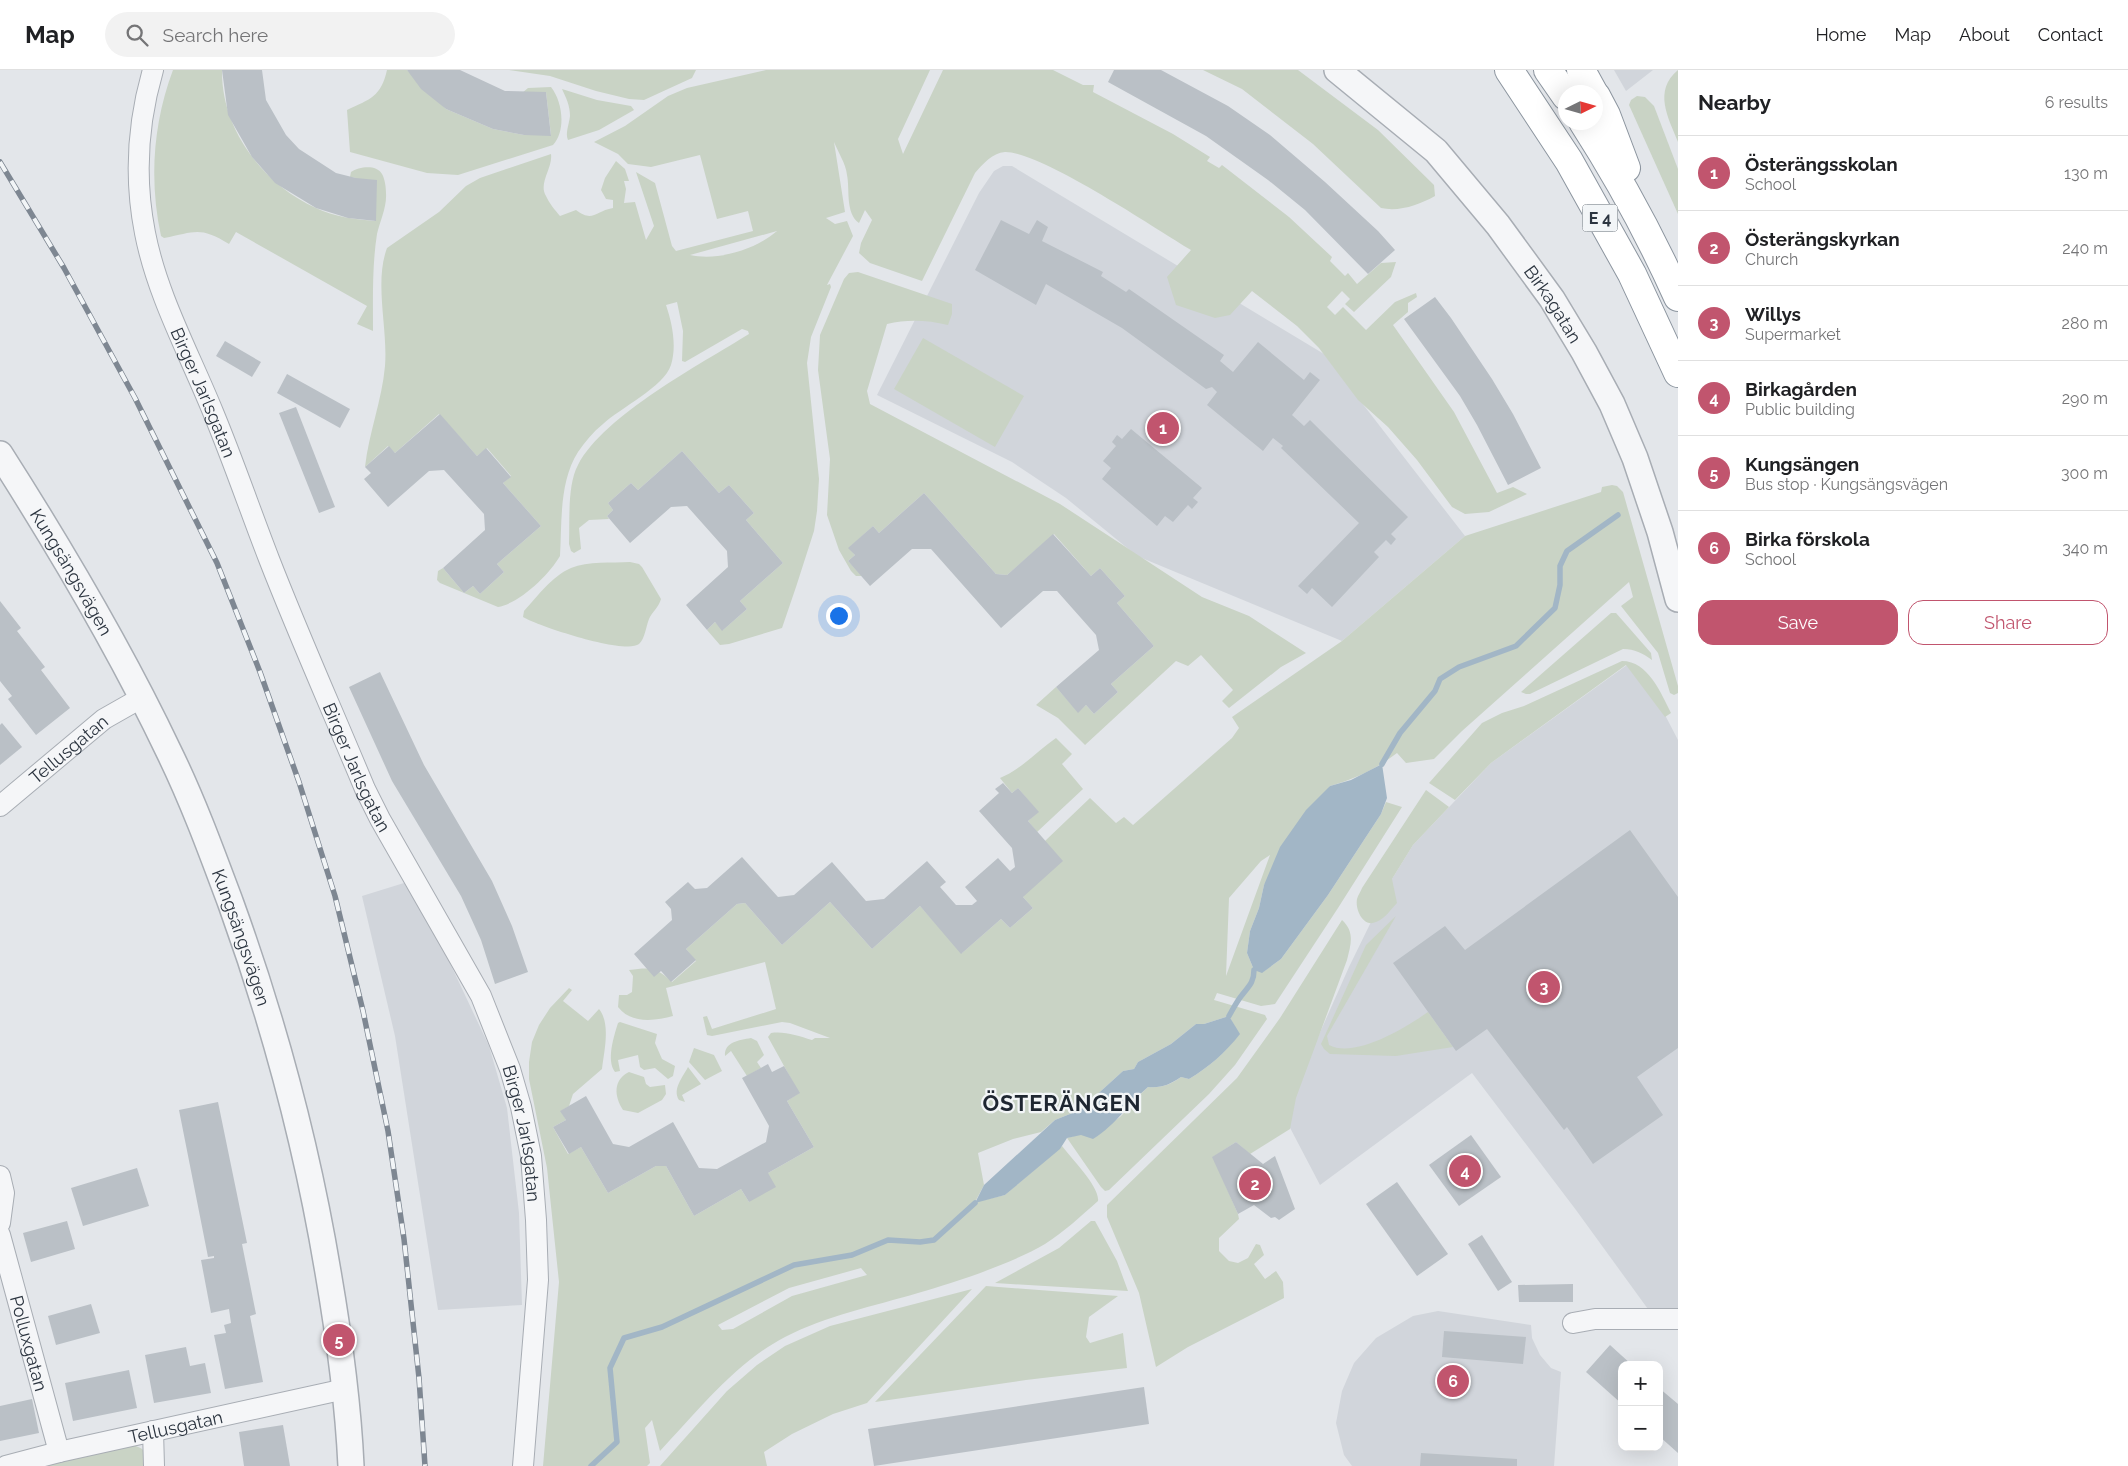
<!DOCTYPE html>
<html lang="en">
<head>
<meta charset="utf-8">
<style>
	body { margin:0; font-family:Raleway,sans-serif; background:#f2f2f2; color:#202124 }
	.controls { position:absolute; right:15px; bottom:15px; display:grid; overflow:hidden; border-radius:10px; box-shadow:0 5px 20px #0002 }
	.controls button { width:45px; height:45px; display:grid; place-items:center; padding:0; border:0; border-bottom:1px solid #e0e0e0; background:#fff; color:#202124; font:25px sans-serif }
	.compass { position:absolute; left:1558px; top:15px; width:45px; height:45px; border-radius:50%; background:#fff; box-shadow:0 5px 20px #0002; rotate:85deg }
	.you { position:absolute; left:838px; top:545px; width:18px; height:18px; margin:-12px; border:4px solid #fff; border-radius:50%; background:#1a73e8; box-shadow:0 0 0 8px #1a73e833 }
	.badge { display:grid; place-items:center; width:32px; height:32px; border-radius:50%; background:#c1556e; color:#fff; font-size:16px; font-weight:700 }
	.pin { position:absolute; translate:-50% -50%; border:2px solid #fff; box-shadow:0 1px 5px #0006 }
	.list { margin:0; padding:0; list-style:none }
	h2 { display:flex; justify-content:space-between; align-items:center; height:65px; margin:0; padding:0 20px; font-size:21px }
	h2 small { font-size:16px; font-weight:400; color:#757577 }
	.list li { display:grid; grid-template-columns:32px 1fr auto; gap:15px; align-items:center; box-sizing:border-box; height:75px; padding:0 20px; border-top:1px solid #e0e0e0 }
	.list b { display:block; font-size:19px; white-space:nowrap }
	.list p { margin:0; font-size:16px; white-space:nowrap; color:#757577 }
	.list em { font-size:16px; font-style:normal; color:#757577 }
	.actions { display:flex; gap:10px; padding:15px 20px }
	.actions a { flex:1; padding:11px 0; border:1px solid #c1556e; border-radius:15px; text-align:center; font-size:18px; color:#c1556e }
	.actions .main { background:#c1556e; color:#fff }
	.icon { flex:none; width:28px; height:28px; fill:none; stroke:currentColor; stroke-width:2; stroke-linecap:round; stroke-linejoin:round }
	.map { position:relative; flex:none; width:1678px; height:1396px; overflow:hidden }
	header { display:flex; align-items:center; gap:30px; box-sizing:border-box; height:70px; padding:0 25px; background:#fff; border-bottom:1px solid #e0e0e0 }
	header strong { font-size:24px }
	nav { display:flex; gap:28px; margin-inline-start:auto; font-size:18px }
	.search { width:350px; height:45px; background:#f2f2f2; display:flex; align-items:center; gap:12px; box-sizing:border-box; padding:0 18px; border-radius:28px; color:#757577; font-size:19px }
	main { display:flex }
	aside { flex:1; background:#fff }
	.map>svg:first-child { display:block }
</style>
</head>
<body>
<header>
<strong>Map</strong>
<div class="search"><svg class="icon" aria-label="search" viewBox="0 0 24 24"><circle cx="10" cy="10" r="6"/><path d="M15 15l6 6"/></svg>Search here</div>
<nav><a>Home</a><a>Map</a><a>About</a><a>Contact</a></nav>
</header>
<main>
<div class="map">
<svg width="1678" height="1396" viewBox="0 0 1678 1396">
	<rect width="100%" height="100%" fill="#e3e6ea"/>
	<g fill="#d1d5db">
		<path d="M1614 0H1653L1626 21Z"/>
		<path d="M1003 96H1012L1324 284 1465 466 1342 571 1137 486 1066 428 1012 392 877 325 979 123 994 101Z"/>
		<path d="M1627 595 1665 645 1678 670V1257H1661L1576 1140 1472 1003 1320 1115 1287 1052 1291 1028 1349 897 1392 809 1413 775 1491 693Z"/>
		<path d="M404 813 440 872 489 976 507 1038 519 1143 522 1235 438 1240 395 966 362 826Z"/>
		<path d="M1438 1241 1531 1255 1532 1268 1540 1285 1551 1298 1561 1302 1554 1396H1352L1344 1385 1336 1353 1342 1321 1354 1293 1376 1268 1413 1246Z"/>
	</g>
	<g fill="#c9d3c5" fill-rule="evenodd">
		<path d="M173 0H222C221 59 263 114 316 138 334 147 355 149 375 151L356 108 350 107 351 102C359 97 376 94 382 104 385 109 386 118 386 123 387 137 380 151 377 164 372 196 373 229 373 261L357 254 367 236 236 162 229 174C200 156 195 162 164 168L161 166C149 111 153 53 173 0Z"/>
		<path d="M387 0H407L446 39 493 59 524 65H551L546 22 522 23 528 18 551 17C563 32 566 61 553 75L458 105 427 103 350 82 347 40C370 29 381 27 387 0Z"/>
		<path d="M509 0H696L692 8 644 30 629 29 596 21 550 6Z"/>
		<path d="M766 0H930L898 69 903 84 943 0H1053L1083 15H1094L1093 22 1173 64 1210 87 1207 91 1219 98 1222 95 1289 147 1332 187 1330 191 1345 206 1348 203 1357 214 1381 193 1396 192 1391 207 1354 242 1345 234 1350 229 1342 221 1327 237 1335 245 1343 237 1366 260 1395 232 1416 223 1417 227 1408 233V242L1393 255 1454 342 1497 423 1513 417 1527 424 1489 442 1465 444 1452 437 1417 390 1388 357 1358 330 1319 278 1297 256 1252 221 1230 245 1215 248 1176 235 1167 207 1191 180C1156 159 1040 81 1005 82 992 83 983 94 975 103L922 211 870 193 859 183 861 173 872 150 865 140 859 153C845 143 850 119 847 105 846 94 838 82 834 72L845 142 826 148 835 154 847 151 853 166 827 215 830 214 831 217 811 267 807 293 819 409 817 441 814 461 796 517 782 558 729 574 720 575 707 560 715 552 723 560 747 539 740 531 783 493 746 450 754 443 729 415 719 423 682 381 638 420 631 413 608 433 613 440 607 446 609 449 589 450 579 458 581 479 574 483 571 481 569 474C570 452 567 415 578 395 604 345 701 294 749 264L748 261 742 259 685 292 682 291 683 261 677 232 666 235C672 253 677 275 671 295 664 317 620 338 603 354 593 362 585 372 578 382 559 412 562 452 560 486 549 505 520 533 498 537L440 513 437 510 438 501 443 498 464 523 473 516 480 524 504 502 497 494 541 456 503 413 511 406 487 378 477 386 439 344 395 383 388 376 365 397C369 362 382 330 385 296 388 258 374 213 387 178L439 142 466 116 480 108 551 84C553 98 538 113 546 126 549 133 555 140 560 146L576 140C593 153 595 141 613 138V130L606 129 601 120 605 108 616 91 625 99 629 111H624L626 119 624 133 635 132 646 170 654 156 636 102 655 113 672 176 676 181 753 161 748 141 717 149 700 85 651 97 628 94 618 84 594 72 625 56 668 26 687 18ZM777 161C755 180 718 191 690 185Z"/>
		<path d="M1203 0H1298L1378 60 1434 115 1435 126C1419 135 1399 142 1381 138L1313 74 1242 19Z"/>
		<path d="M1678 0V72C1668 47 1653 21 1678 0Z"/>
		<path d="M562 19 597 30 631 36 634 40 599 60 568 70C565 63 569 55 570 46 570 35 566 28 562 19Z"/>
		<path d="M1637 26 1645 27 1654 36 1678 99V144L1629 35 1631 30Z"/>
		<path d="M858 202 952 234V244L948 255C927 250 908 249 887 254L867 321 870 334 1060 434 1202 527 1249 546 1306 583 1281 597 1229 638 1222 631 1233 620 1201 585 1188 596 1176 591 1085 675 1058 648 1036 635 1056 617 1078 642 1086 635 1094 644 1118 622 1111 614 1154 576 1117 533 1125 526 1100 498 1091 506 1054 464 1007 505 996 504 924 423 879 463 873 456 849 478 855 485 848 491 862 506H856L851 501 839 480 827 445 830 389 818 300 820 265 844 209 849 203Z"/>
		<path d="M923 268 1024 326 995 377 894 319Z"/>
		<path d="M1612 415 1617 416 1623 422 1678 616V623L1674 625 1670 623 1658 583 1621 536 1633 527 1629 512 1462 661 1434 689 1406 693 1397 683C1376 699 1355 709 1330 716L1264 815 1259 838 1250 861 1247 883 1254 900 1263 902 1281 889 1328 825 1381 744 1386 732 1402 737 1338 838 1275 934 1261 936 1217 923 1214 930 1265 945 1267 949 1235 995 1209 1024 1109 1120 1105 1121 1101 1117 1067 1068C1078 1065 1114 1054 1121 1046 1131 1036 1137 1027 1148 1017 1162 1018 1170 1015 1181 1007L1189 1009C1209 997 1225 983 1239 964L1229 946 1204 954H1196L1171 974 1138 992 1134 999 1123 1001 1080 1040 1055 1050 1041 1062 1013 1069 978 1083 984 1115 975 1132 1005 1125 1062 1076C1071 1088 1100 1117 1098 1131 1081 1146 1064 1162 1045 1174 1011 1194 956 1212 918 1223 874 1236 826 1246 785 1267 735 1293 698 1341 660 1381L652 1350 645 1358 650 1393 647 1396H543L559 1212 547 1098 529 1009V992L532 972 539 955 550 938 569 918 572 920 563 931 588 951 599 939C611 954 604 981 602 999L573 1024 569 1036 561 1041 566 1050 553 1057 568 1084 581 1077 608 1123 656 1096H666L694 1146 741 1119 749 1132 768 1103 814 1077 787 1031 799 1023 768 967 771 963C785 961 798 966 812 970L815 968H830L790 953 782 952 712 966 707 965 703 947 707 946 712 959 776 939 765 892 666 918 673 946C655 951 631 954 618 937L619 925H627L632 922 633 906 629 900C651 897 656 897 672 912L696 891 686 879 737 834 745 833 782 875 830 832 872 879 920 836 962 883 1001 849 1010 858 1033 838 1023 827 1045 771 1090 728 1116 753 1124 747 1133 755 1232 668 1239 658 1232 647 1342 571 1465 466 1601 422 1602 417ZM1270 785 1226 906 1229 828 1261 791ZM861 1198 867 1205 792 1226 733 1259 722 1260 718 1255 789 1218Z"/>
		<path d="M630 492 639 494 642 497 661 529C659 537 652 542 649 549 646 556 645 569 639 574 625 585 538 556 523 547L524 541C537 527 552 506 571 498 588 491 612 493 630 492Z"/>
		<path d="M1611 543H1616L1651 583 1652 590C1642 583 1635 579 1623 579L1530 624H1526L1521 622Z"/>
		<path d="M1622 591C1648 591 1661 623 1671 643L1665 647 1626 595 1491 693 1455 730 1429 713 1482 653 1502 643 1524 636Z"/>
		<path d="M1056 668 1072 684 1062 694 1083 719 1037 762 1028 751 1038 742 1018 718 1012 723 1000 708C1022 699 1037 681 1056 668Z"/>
		<path d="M1426 720 1449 737 1413 775 1392 809 1397 833C1391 839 1385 849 1376 852 1363 858 1355 839 1357 829 1358 825 1361 821 1362 818Z"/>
		<path d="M1396 846 1327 966 1329 975C1355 989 1407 957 1428 942L1453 977 1396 986 1330 984 1324 979 1321 974 1366 875Z"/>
		<path d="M1342 850C1355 862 1351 874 1347 890L1296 1028 1290 1059 1250 1084 1236 1072 1213 1087 1238 1144 1239 1149 1219 1168V1181L1229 1191 1238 1193 1248 1188 1256 1174 1260 1175 1264 1185 1254 1194 1265 1209 1276 1201 1283 1212 1284 1228 1188 1277 1156 1297 1139 1223 1107 1147V1135L1237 1008 1280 948Z"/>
		<path d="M620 952 657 964 655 973 662 989 675 996 673 1006 668 1009 655 998 644 1000 640 997 638 985 618 990 620 1001 615 1002C606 990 614 966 618 953Z"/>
		<path d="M751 968 757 971 764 985 757 992 761 998 747 1006 731 981 725 986C724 972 739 970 751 968Z"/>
		<path d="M694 978 714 985 722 1001 705 1010 689 992Z"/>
		<path d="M688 997 701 1014 682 1025 685 1032 679 1030C672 1019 683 1007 688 997Z"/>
		<path d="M629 1002 644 1007 646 1014 650 1017 665 1015 666 1024 662 1030 638 1043 623 1040C614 1026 613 1010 629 1002Z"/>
		<path d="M1091 1151H1095L1117 1191 1128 1221 995 1213 1059 1178Z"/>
		<path d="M986 1216 1118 1226 1089 1247 1086 1267 1090 1273 1123 1263 1127 1298 1026 1310 875 1332Z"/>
		<path d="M972 1219 867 1333 833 1344 792 1364 764 1382 767 1396H660L727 1321 757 1295 785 1276 830 1256Z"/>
		<path d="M132 1375C145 1378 147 1383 149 1396H35Z"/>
	</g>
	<g fill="#a2b6c6">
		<path d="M1382 694 1387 728 1381 744 1328 825 1281 889 1262 903 1254 900 1247 883 1250 861 1259 838 1264 815 1280 777 1306 740 1330 716 1351 710Z"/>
		<path d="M1229 946 1240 964C1225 983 1209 997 1189 1009L1181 1007C1169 1015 1162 1018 1148 1017 1127 1035 1117 1054 1093 1069L1081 1065 1067 1068 1060 1079 1005 1125 975 1133 984 1115 1055 1050 1080 1040 1123 1001 1134 999 1138 992 1171 974 1196 954H1204Z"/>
	</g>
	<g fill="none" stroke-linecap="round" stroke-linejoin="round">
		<g stroke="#a2b6c6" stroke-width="5.5">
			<path d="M1382 694 1400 663 1435 621 1440 609 1459 597 1516 576 1555 538 1560 515V496L1567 481 1618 445"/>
			<path d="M1229 946C1233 939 1237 931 1242 925 1249 916 1254 912 1254 900"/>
			<path d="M591 1396 617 1372 610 1298 624 1268 662 1257 794 1195 852 1185 888 1170 920 1172 934 1170 975 1133"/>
		</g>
	</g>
	<g fill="#bac0c6">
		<path d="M222 0H262L266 30 286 65 299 79 336 103 356 108 377 110 376 151 348 148 316 138 275 113 252 87 228 45Z"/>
		<path d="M407 0H460L505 21 546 22 551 66 524 65 493 59 446 39 421 19Z"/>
		<path d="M1114 0H1161L1228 36 1270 65 1325 112 1378 161 1395 180 1368 204 1305 140 1268 110 1206 66 1108 12Z"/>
		<path d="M1001 150 1029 164 1037 150 1048 157 1042 171 1103 202 1101 206 1126 222 1129 219 1224 285 1220 291 1233 302 1258 272 1304 310 1310 302 1320 310 1292 345 1304 356 1310 350 1408 447 1391 464 1396 469 1391 475 1386 470 1374 482 1379 487 1332 537 1312 518 1307 524 1298 516 1359 453 1281 378 1283 376 1273 368 1263 381 1207 335 1217 322 1212 317 1206 319 1122 258 1046 214 1036 235 975 200Z"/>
		<path d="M1435 227 1451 248 1492 309 1513 344 1541 398 1508 415 1477 355 1460 326 1404 249Z"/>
		<path d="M225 271 261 292 252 307 216 286Z"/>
		<path d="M287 304 350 339 340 358 277 323Z"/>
		<path d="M296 337 335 437 319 443 279 343Z"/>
		<path d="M440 344 477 386 486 378 511 407 503 413 541 456 497 494 504 502 480 524 473 516 464 523 443 498 485 460 484 444 444 400 429 401 388 437 364 409 371 403 365 397 389 376 395 383Z"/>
		<path d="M1131 359 1202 418 1193 428 1198 432 1192 439 1188 435 1173 452 1165 446 1157 456 1102 409 1111 398 1103 391 1116 376 1112 372 1117 365 1122 369Z"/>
		<path d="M682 381 719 423 729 415 754 443 746 450 783 493 740 531 747 539 722 561 715 552 707 560 686 535 728 497 727 481 687 436 671 437 630 473 607 446 613 440 608 433 631 413 638 420Z"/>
		<path d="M924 423 996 504 1007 505 1053 464 1091 506 1100 498 1125 526 1117 533 1154 576 1111 614 1118 622 1094 644 1086 635 1078 643 1056 617 1099 580 1096 565 1057 521H1043L1001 558 931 479H912L870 516 848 491 855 485 848 478 873 456 879 463Z"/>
		<path d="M0 531 21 558 17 561 45 597 41 600 70 638 36 665 8 629 12 626 0 611Z"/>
		<path d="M380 602 424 695 492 811 512 856 528 902 495 914 481 870 461 826 392 711 349 617Z"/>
		<path d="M2 653 22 677 0 695V655Z"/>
		<path d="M1003 713 1012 723 1018 718 1039 742 1028 751 1063 791 1023 827 1033 838 1010 858 1001 849 961 884 920 836 872 879 830 832 782 875 745 833 737 834 686 879 696 890 671 912 661 901 654 907 634 884 672 850 671 839 665 832 688 812 695 819 707 818 742 787 778 827 794 825 832 792 866 831 884 829 927 791 946 812 940 817 956 835H972L977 831 965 817 998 788 1010 801 1015 797 1012 778 979 741 999 723 995 719Z"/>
		<path d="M1630 760 1678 827V978L1637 1007 1663 1045 1593 1094 1567 1057 1564 1060 1487 959 1456 981 1393 893 1445 856 1465 880Z"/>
		<path d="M768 994 772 1002 784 996 800 1023 787 1031 814 1077 768 1103 776 1117 749 1132 741 1119 694 1146 666 1096H656L608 1123 581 1077 569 1084 553 1057 566 1050 560 1041 586 1026 613 1074 629 1077 673 1052 699 1098 717 1099 766 1072 769 1056 742 1008Z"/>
		<path d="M218 1032 247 1173 242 1174 256 1244 250 1246 263 1312 225 1319 214 1265 226 1263 224 1255 231 1253 229 1239 211 1243 201 1190 214 1188V1186L208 1187 179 1040Z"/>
		<path d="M1471 1065 1501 1107 1459 1136 1429 1095Z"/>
		<path d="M1236 1072 1263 1094 1275 1086 1295 1139 1279 1150 1275 1147 1271 1148 1254 1135 1238 1144 1212 1087Z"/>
		<path d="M137 1098 149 1136 83 1156 71 1118Z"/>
		<path d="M1397 1112 1448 1184 1417 1206 1366 1134Z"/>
		<path d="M67 1151 75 1179 31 1192 23 1163Z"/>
		<path d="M1482 1165 1512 1212 1498 1221 1468 1174Z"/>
		<path d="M1573 1214V1232H1519L1518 1215Z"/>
		<path d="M91 1234 100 1263 56 1275 48 1246Z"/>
		<path d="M1444 1261 1526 1267 1523 1294 1442 1287Z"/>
		<path d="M1610 1275 1632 1295H1622V1334L1586 1302Z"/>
		<path d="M186 1277 190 1296 205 1293 211 1323 154 1333 145 1285Z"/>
		<path d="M129 1300 137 1338 73 1351 65 1313Z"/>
		<path d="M1144 1317 1149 1354 874 1396 868 1359Z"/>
		<path d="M1659 1318 1678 1334V1383L1659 1366Z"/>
		<path d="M32 1329 39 1363 0 1371V1336Z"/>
		<path d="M283 1355 290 1396H244L239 1362Z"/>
		<path d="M1421 1383 1517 1389V1396H1420Z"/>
	</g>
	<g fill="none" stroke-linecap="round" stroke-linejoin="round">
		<defs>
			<g id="minor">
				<path id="s1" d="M153 0C137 55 134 107 145 163 157 225 189 283 213 342 233 390 250 440 269 489 299 566 333 642 365 719L380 749 481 926 510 999 521 1037 531 1086 536 1150 538 1210 523 1396"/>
				<path id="s2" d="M0 736 104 649 141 628"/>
				<path d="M0 1106 4 1123 0 1153"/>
				<path id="s3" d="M0 1165 59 1382"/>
				<path d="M1573 1253 1595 1249H1678"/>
				<path d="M153 1361 154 1396"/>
				<path id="s4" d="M6 1396 59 1382 345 1319"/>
			</g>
			<g id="tertiary">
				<path id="s5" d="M1337 0 1436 81 1498 155 1552 229 1584 282 1612 334 1635 388 1660 462 1678 529"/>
				<path id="s6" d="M0 384C62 481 120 579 169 682 193 731 212 783 231 834 274 953 307 1076 328 1202 339 1266 348 1331 351 1396"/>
			</g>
			<g id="motorway">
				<path d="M1509 0 1569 91 1632 204 1678 303"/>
				<path d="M1548 0 1566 26"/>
				<path d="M1581 0 1593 22"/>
				<path d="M1596 26 1606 45 1626 98"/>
				<path d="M1583 52C1619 108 1651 167 1678 227"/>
			</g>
		</defs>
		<use href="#minor" stroke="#a8adb4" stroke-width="22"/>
		<use href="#tertiary" stroke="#a8adb4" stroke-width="28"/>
		<use href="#motorway" stroke="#8c959f" stroke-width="30"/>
		<use href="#minor" stroke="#f5f6f8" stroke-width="20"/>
		<use href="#tertiary" stroke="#f5f6f8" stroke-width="25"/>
		<use href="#motorway" stroke="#fff" stroke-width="28"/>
		<defs>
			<path id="rail" d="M0 92 64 198 135 328 217 493 260 602 299 712 335 826 363 941 388 1061 404 1169 419 1308 425 1396"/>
		</defs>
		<use href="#rail" stroke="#7e8792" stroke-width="5.5"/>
		<use href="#rail" stroke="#f2f5f7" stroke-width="4" stroke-dasharray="11" stroke-linecap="butt"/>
	</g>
	<g text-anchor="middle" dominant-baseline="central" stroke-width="4.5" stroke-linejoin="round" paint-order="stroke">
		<rect fill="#f2f5f7" stroke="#676f77" stroke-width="1" x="1582.5" y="134.5" width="35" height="27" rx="4"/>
		<g font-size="16" font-weight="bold" fill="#2c3540">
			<text x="1600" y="148">E 4</text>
		</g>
		<g font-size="18" fill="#2c3540" stroke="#f2f5f7">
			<text stroke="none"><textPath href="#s5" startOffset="321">Birkagatan</textPath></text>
			<text stroke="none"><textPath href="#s1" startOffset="335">Birger Jarlsgatan</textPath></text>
			<text stroke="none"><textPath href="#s6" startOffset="138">Kungsängsvägen</textPath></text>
			<text stroke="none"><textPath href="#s2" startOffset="89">Tellusgatan</textPath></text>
			<text stroke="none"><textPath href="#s1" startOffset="740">Birger Jarlsgatan</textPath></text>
			<text stroke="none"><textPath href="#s6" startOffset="542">Kungsängsvägen</textPath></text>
			<text stroke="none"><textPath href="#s1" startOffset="1145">Birger Jarlsgatan</textPath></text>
			<text stroke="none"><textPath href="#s3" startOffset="112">Polluxgatan</textPath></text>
			<text stroke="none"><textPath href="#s4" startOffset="174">Tellusgatan</textPath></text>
		</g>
		<g font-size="22" font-weight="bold" letter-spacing="1" fill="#1e2631" stroke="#f2f5f7">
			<text x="1062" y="1033">ÖSTERÄNGEN</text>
		</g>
	</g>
</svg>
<div class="controls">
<button>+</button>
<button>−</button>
</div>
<svg class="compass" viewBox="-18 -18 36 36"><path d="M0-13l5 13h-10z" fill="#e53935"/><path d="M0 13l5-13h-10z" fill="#757577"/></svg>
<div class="you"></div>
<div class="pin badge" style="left:1163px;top:358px">1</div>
<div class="pin badge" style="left:1255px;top:1114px">2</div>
<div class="pin badge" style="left:1544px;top:917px">3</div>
<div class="pin badge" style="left:1465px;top:1101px">4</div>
<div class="pin badge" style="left:339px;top:1270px">5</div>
<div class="pin badge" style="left:1453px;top:1311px">6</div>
</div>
<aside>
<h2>Nearby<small>6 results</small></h2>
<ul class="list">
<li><span class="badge">1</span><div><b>Österängsskolan</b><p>School</p></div><em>130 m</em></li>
<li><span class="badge">2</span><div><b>Österängskyrkan</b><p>Church</p></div><em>240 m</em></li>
<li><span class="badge">3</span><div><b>Willys</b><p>Supermarket</p></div><em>280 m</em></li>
<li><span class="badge">4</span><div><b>Birkagården</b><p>Public building</p></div><em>290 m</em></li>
<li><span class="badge">5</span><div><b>Kungsängen</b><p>Bus stop · Kungsängsvägen</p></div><em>300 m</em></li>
<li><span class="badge">6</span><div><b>Birka förskola</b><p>School</p></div><em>340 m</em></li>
</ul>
<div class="actions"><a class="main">Save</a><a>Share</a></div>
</aside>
</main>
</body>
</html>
